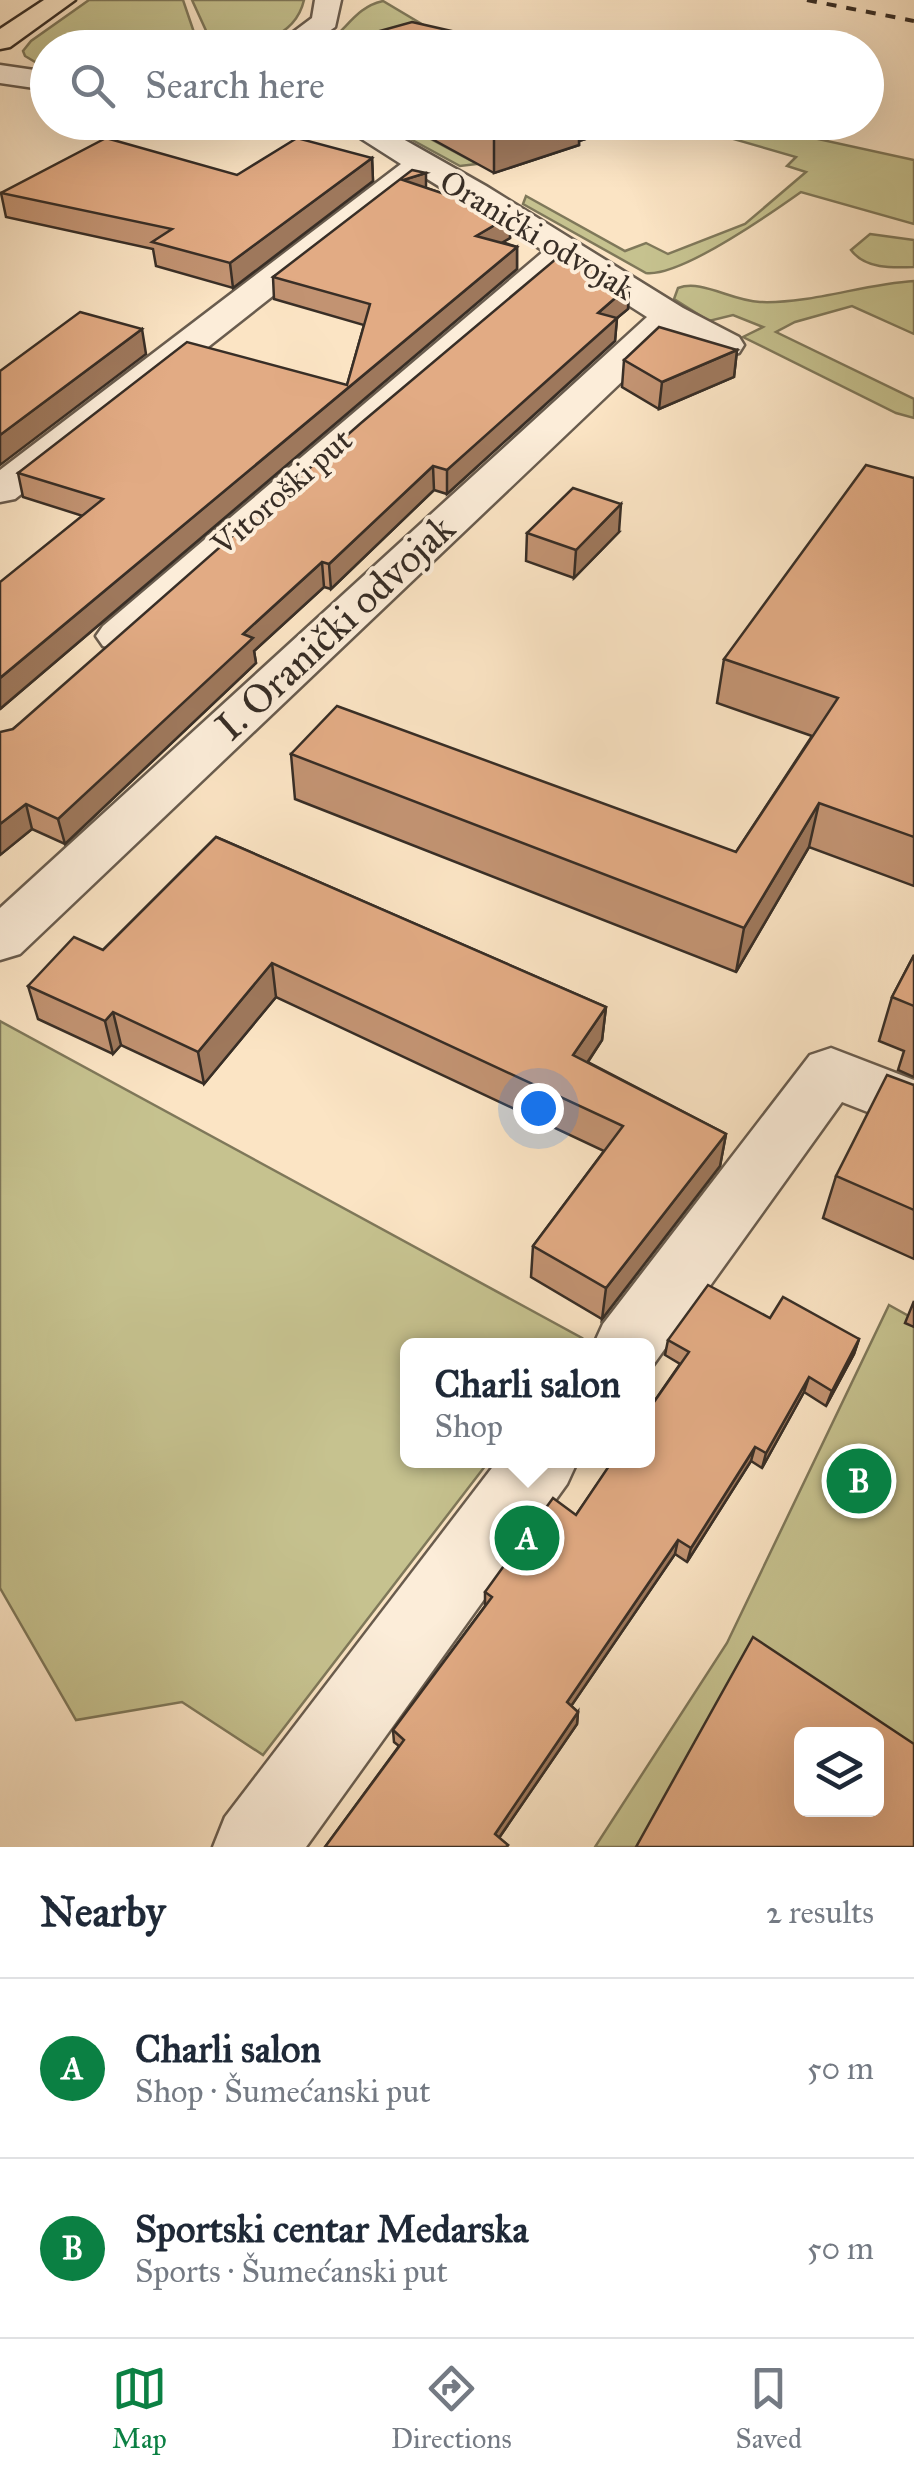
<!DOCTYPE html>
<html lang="en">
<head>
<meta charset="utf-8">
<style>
	body { margin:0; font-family:"IM FELL Great Primer",serif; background:#f6f6f7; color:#1f2937 }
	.controls { position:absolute; right:30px; bottom:30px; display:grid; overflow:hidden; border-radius:15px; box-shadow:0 10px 40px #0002 }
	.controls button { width:90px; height:90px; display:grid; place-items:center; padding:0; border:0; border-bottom:2px solid #e0e1e3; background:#fff; color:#1f2937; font:50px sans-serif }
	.you { position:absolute; left:538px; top:1108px; width:35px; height:35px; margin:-25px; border:8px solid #fff; border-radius:50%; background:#1a73e8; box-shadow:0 0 0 15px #1a73e833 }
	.badge { display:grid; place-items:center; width:65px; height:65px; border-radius:50%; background:#0b8043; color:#fff; font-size:32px; font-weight:700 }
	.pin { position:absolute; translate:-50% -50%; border:5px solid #fff; box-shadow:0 2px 10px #0006 }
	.popup { position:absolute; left:400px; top:1338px; width:255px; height:130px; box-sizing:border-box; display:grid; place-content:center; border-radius:15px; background:#fff; filter:drop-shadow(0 2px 8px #0005); font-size:32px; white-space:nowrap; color:#747a83 }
	.popup b { font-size:38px; color:#1f2937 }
	.popup::after { content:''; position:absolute; left:50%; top:100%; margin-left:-20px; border:20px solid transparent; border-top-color:#fff }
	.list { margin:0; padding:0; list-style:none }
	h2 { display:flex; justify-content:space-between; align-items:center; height:130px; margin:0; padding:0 40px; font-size:42px }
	h2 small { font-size:32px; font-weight:400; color:#747a83 }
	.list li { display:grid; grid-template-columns:65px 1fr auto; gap:30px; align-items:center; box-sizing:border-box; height:180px; padding:0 40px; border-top:2px solid #e0e1e3 }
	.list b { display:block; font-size:38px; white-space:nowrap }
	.list p { margin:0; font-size:32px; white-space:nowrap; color:#747a83 }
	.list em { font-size:32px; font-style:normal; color:#747a83 }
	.icon { flex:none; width:55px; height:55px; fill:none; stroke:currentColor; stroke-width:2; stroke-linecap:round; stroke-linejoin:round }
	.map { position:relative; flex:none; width:914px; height:1847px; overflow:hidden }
	.search { position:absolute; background:#fff; box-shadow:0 10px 40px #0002; left:30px; right:30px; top:30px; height:110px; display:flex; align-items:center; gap:25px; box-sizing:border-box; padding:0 35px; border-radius:55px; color:#747a83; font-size:38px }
	.sheet { height:490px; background:#fff }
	nav { display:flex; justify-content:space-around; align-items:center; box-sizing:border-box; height:140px; border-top:2px solid #e0e1e3; background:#fff; font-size:28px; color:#747a83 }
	nav a { display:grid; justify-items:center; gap:5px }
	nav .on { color:#0b8043 }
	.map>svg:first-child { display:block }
</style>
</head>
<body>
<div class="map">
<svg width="914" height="1847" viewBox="0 0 914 1847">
	<rect width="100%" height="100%" fill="#fbe4c4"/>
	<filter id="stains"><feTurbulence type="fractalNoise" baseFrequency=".002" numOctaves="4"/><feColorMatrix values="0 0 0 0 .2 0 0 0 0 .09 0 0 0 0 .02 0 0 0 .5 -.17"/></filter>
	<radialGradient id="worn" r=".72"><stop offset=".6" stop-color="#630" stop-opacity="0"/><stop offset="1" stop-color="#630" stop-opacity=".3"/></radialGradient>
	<g fill="#c6c28f" stroke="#7f785a" stroke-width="2.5" fill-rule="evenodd">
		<path d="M89 0H183L199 47 48 48 47 69 25 56 23 51 31 41Z"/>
		<path d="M192 0H304C295 40 249 48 214 48Z"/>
		<path d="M383 1 462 48H320C345 34 354 7 383 1Z"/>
		<path d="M381 123H401L477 164 460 166Z"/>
		<path d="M678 123H745L914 160V224L801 192C770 214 680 277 646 273L523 204 526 196 625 251 646 243 668 254 745 224 806 172 787 166 796 157Z"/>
		<path d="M870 234 914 240V267C892 268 865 269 851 250Z"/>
		<path d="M914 281V334L852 306 795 322 776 332 914 399V418L896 413 743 337 763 327 733 315 709 321 674 299 678 288C702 279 731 301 760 302 811 304 863 284 914 281Z"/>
		<path d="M0 1021 582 1338 577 1346H407V1460L489 1461 263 1755 182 1702 76 1720 0 1588Z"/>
		<path d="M889 1305 914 1319V1847H595L727 1643ZM802 1734H876V1810H802Z"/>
	</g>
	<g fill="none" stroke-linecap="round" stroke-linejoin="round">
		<defs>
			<g id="minor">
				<path d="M315 0H341L335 27 305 48H272L312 18Z"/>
				<path d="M0 65 48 72V90L0 83Z"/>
				<path d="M335 122H373L486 186 683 308 739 337 744 345 739 353 726 356 713 353 674 332 20 954 0 960V908L647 317 567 266 135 646 119 650 103 646 96 636 103 626 544 251 424 177 15 499 0 502V470L401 164Z"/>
				<path d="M831 1048 914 1080V1130L842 1102 651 1368 647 1369V1346H593L603 1324 810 1055Z"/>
				<path d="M498 1460H578L567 1484 306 1847H213L225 1817Z"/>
			</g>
			<path id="major" d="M44 0H75L10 47 0 49V29Z"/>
		</defs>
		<use href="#minor" stroke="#695c4e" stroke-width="5"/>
		<use href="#major" stroke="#382e26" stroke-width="5"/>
		<use href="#minor" fill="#fcedd9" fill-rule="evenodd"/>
		<use href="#major" fill="#fbe4c4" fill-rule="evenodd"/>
		<path stroke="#382e26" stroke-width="4" stroke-dasharray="10 10" stroke-linecap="butt" d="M807 0 914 21"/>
	</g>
	<g fill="#c29372" stroke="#382e26" stroke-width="2.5">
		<path d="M401 122H608L607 132 579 141V145L494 173Z"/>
		<path d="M372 158 373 181 233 288 156 266 153 249 6 217 1 193 237 175Z"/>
		<path d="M426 188 510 216V238L502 242 517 247V269L0 709 83 516 23 497 18 473 347 385 364 325 274 299 273 277Z"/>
		<path d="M608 273V277L629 286 628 309 617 318 615 341 447 494 434 490 331 589 324 587 254 651 256 663 65 844 32 829 0 855 13 729Z"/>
		<path d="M737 350 734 377 659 409 622 387 624 360Z"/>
		<path d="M914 478V886L809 847 736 972 295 799 291 754 736 852 812 736 717 703 724 659Z"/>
		<path d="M619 532 574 578 526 561 527 533Z"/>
		<path d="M216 837 606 1007 602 1040 588 1062 726 1134 720 1166 602 1319 531 1277 533 1246 604 1151 276 997 204 1084 121 1045 113 1054 38 1019 28 986 103 950Z"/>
		<path d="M914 955V1077L898 1070 904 1051 879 1041 892 997Z"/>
		<path d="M914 1085V1259L823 1218 836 1176Z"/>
		<path d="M914 1301V1327L905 1323Z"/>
		<path d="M770 1318 859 1339 854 1354 826 1406 804 1392 762 1468 751 1461 687 1562 675 1554 571 1706 578 1712 577 1724 499 1838 508 1845 507 1847H325L399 1746 394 1742 393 1730 485 1606V1592L576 1515 680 1364 665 1355 668 1340Z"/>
	</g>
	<g fill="#9e785c" stroke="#382e26" stroke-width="2.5">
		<path d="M542 122H608L607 132 579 141V145L494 173V137Z"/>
		<path d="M372 158 373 181 233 288 230 263Z"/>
		<path d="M426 173V195L403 180Z"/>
		<path d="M510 216V238L476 258V236Z"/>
		<path d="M517 247V269L0 709V678Z"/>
		<path d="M629 286 628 309 617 318 615 341 447 494V470L598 313Z"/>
		<path d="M142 329 146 354 0 465V435Z"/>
		<path d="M737 350 734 377 659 409 662 382Z"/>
		<path d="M433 466 434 490 331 589 329 564Z"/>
		<path d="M621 504 619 532 574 578 576 550Z"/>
		<path d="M322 562 324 587 254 651 256 663 65 844 58 819 243 634Z"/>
		<path d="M819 803 809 847 736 972 744 928Z"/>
		<path d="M26 804 32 829 0 855V824Z"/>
		<path d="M272 963 276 997 204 1084 198 1052Z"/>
		<path d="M606 1007 602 1040 571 1087 573 1055Z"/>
		<path d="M113 1012 121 1045 113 1054 105 1021Z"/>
		<path d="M726 1134 720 1166 602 1319 606 1288Z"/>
		<path d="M859 1339 854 1354 826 1406 832 1391Z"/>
		<path d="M809 1377 804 1392 762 1468 766 1453Z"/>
		<path d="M755 1447 751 1461 687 1562 691 1548Z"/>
		<path d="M678 1540 675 1554 565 1715 567 1702Z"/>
		<path d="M578 1712 577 1724 494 1845 495 1834Z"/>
	</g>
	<g fill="#e2ab84" stroke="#382e26" stroke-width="2.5" fill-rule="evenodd">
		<path d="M412 22 491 40 506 48 322 47Z"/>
		<path d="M466 122H542L494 137Z"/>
		<path d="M106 138 237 175 297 138 372 158 230 263 152 242 172 229 1 193Z"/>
		<path d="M412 170 426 173 403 180 510 216 476 236 517 247 0 678V582L103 499 18 473 187 342 347 385 370 304 273 277Z"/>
		<path d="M557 258 603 270 608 273 604 276 629 286 598 313 617 318 447 470 433 466 329 564 322 562 243 634 253 638 58 819 26 804 0 824V732L13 729 361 423Z"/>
		<path d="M80 312 142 329 0 435V371Z"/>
		<path d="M659 327 737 350 662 382 624 360Z"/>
		<path d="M866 465 914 478V837L819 803 744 928 291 754 337 706 736 852 838 698 724 659Z"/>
		<path d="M573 488 621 504 576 550 527 533Z"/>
		<path d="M216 837 606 1007 573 1055 726 1134 606 1288 533 1246 623 1126 272 963 198 1052 113 1012 105 1021 28 986 74 937 103 950Z"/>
		<path d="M914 955V1006L892 997Z"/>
		<path d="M887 1075 914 1085V1210L836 1176Z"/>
		<path d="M708 1285 770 1318 783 1297 859 1339 832 1391 809 1377 766 1453 755 1447 691 1548 678 1540 567 1702 578 1712 495 1834 508 1845 506 1847H325L404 1740 393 1730 492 1597 485 1592 553 1498 576 1515 613 1460H647V1412L689 1352 668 1340Z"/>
		<path d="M753 1637 914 1744V1847H636ZM802 1734H876V1810H802Z"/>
	</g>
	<g text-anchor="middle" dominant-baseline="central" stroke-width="8" stroke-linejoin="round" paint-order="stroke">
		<g font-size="32" fill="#382e26" stroke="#fcedd9">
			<text transform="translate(537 235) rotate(31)">Oranički odvojak</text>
			<text transform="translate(282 492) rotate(-41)">Vitoroški put</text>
		</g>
		<g font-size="40" fill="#382e26" stroke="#fcedd9">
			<text transform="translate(335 627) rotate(-43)">I. Oranički odvojak</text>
		</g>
	</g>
	<rect width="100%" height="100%" filter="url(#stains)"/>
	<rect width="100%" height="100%" fill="url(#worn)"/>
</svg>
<div class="controls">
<button><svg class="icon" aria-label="layers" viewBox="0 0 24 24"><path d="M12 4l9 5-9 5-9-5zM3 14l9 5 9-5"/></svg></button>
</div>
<div class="you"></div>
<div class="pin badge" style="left:527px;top:1538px">A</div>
<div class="popup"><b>Charli salon</b>Shop</div>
<div class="pin badge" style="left:859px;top:1481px">B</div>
<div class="search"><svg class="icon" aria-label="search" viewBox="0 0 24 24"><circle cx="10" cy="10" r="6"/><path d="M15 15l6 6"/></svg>Search here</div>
</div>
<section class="sheet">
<h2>Nearby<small>2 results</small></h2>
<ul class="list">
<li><span class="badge">A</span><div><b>Charli salon</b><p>Shop · Šumećanski put</p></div><em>50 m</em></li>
<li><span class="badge">B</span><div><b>Sportski centar Medarska</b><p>Sports · Šumećanski put</p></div><em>50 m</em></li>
</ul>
</section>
<nav>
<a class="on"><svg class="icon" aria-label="map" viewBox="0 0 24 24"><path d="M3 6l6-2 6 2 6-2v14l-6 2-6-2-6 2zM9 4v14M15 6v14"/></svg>Map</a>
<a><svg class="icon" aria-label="directions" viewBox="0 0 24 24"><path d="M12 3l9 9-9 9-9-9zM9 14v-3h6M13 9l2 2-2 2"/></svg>Directions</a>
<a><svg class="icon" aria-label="saved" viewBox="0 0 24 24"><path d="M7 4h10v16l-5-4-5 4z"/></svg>Saved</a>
</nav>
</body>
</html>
